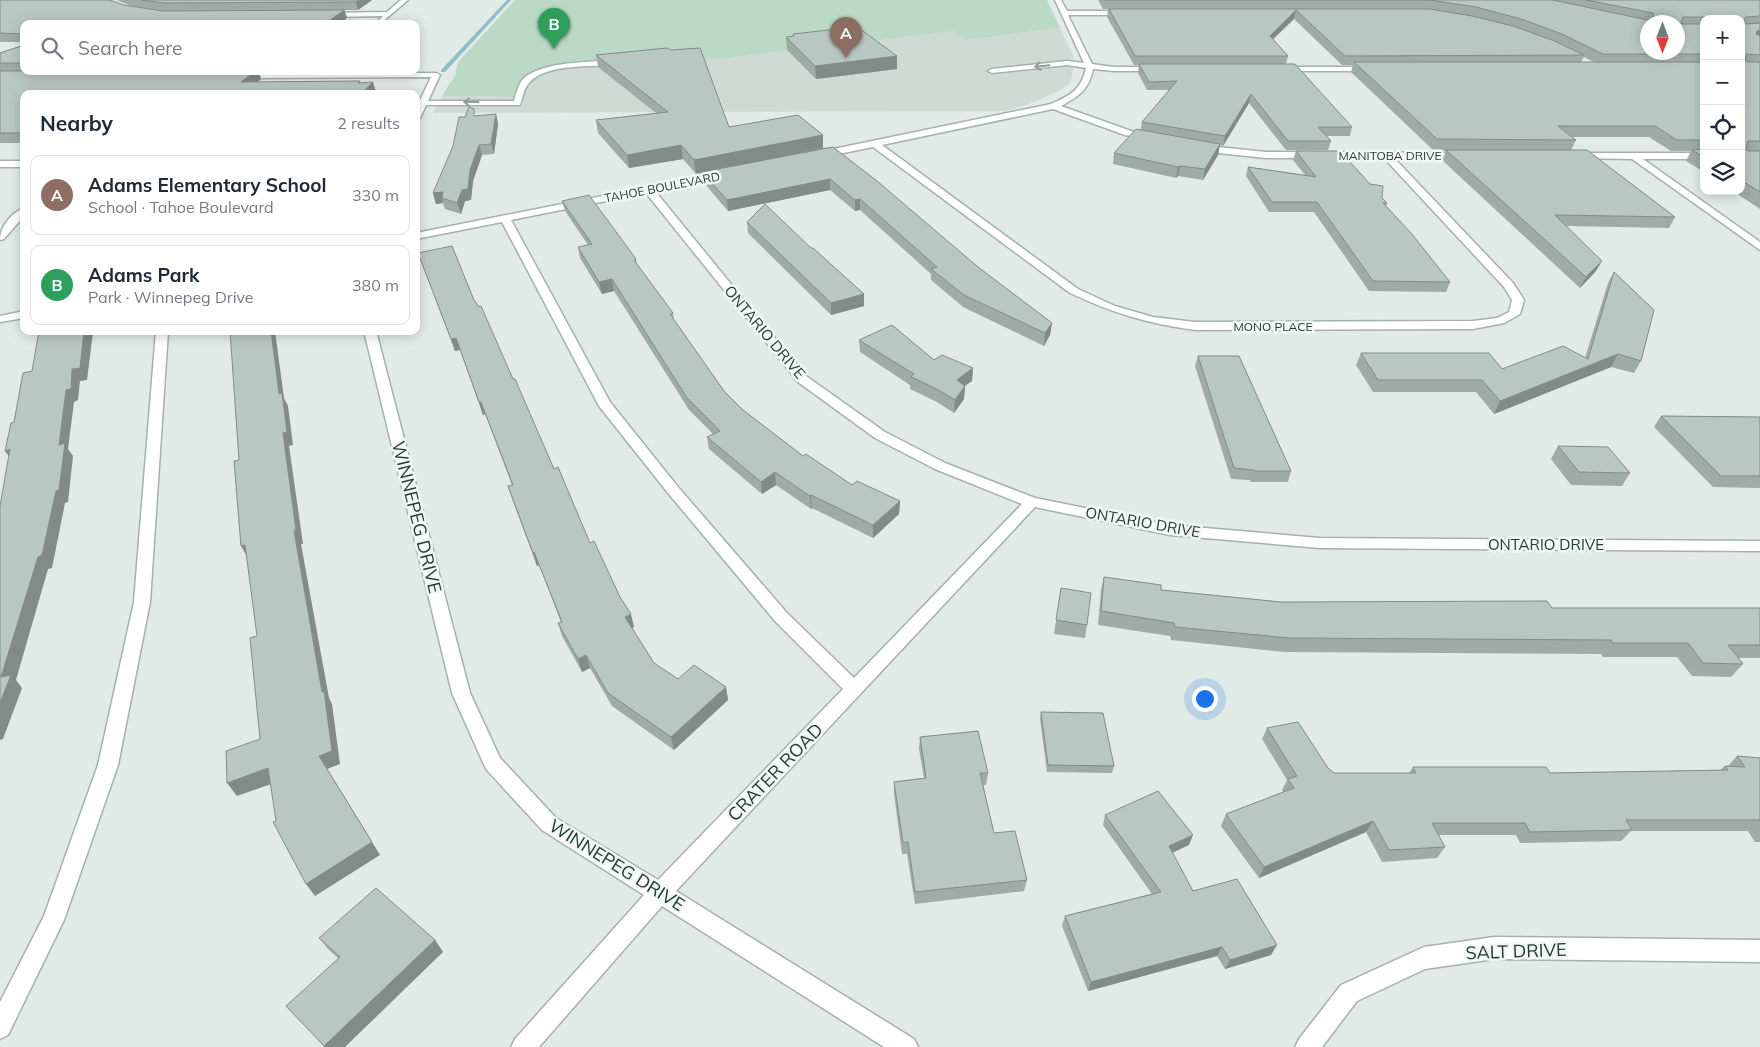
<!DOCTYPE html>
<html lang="en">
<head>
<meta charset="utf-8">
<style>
	body { margin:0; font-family:Mulish,sans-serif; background:#f6f6f7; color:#1f2937 }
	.controls { position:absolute; right:15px; top:15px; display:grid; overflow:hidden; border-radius:10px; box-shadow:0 2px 12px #0003 }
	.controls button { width:45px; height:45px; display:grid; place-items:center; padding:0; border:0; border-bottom:1px solid #e0e1e3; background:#fff; color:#1f2937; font:25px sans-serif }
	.compass { position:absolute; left:1640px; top:15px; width:45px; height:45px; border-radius:50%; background:#fff; box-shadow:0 2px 12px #0003; rotate:180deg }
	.you { position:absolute; left:1204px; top:698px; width:18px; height:18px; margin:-12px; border:4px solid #fff; border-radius:50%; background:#1a73e8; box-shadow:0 0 0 8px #1a73e833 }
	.badge { display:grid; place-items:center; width:32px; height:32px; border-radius:50%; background:#b45309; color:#fff; font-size:16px; font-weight:700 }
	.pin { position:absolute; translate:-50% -41px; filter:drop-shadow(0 1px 2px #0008) }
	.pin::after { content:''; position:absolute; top:26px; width:18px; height:15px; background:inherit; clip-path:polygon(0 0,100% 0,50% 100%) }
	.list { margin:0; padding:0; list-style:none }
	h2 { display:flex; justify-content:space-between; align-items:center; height:65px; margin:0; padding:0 20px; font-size:21px }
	h2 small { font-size:16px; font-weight:400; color:#747a83 }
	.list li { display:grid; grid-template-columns:32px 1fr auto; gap:15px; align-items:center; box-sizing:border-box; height:80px; margin:0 10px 10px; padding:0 10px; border:1px solid #e0e1e3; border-radius:10px }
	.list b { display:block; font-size:19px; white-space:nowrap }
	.list p { margin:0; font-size:16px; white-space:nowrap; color:#747a83 }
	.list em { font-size:16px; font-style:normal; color:#747a83 }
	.icon { flex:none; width:28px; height:28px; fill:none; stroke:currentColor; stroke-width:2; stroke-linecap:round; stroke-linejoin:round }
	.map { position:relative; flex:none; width:1760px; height:1047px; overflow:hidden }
	.search { position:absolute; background:#fff; box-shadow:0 2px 12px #0003; left:20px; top:20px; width:400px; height:55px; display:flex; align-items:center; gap:12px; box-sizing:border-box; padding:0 18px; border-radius:10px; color:#747a83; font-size:19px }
	.panel { position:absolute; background:#fff; box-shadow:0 2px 12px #0003; left:20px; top:90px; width:400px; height:245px; border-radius:10px }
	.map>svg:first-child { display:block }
</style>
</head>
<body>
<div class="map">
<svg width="1760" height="1047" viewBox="0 0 1760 1047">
	<rect width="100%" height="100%" fill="#e1eae6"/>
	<path fill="#cfdad5" d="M922 5 966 40 1060 28 1074 57 1072 78 1069 84 1057 92 1026 105 1005 111 433 113 442 96 515 97 520 84 536 72Z"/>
	<path fill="#bbdac5" d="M515 0H1047L1060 28 966 40 954 31 706 60 552 67 520 84 515 97 442 96 456 74 455 71 459 61Z"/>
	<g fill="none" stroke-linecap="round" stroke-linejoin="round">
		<path fill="#8dbecb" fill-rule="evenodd" d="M507 0H511L445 72H441V70Z"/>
		<defs>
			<g id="minor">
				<path d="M401 0H408L382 22 379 20 383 16 327 17 324 15 327 13 387 12Z"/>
				<path d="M1055 0H1061L1067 11H1127L1130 13 1127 15H1068L1092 64 1114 67H1157L1161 69 1157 71H1114L1093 69C1089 90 1079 96 1061 106L1131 131 1152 136V140L1125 135 1053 109 882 145 1078 289 1115 306 1153 317 1195 322 1473 321 1497 318 1509 312 1512 300 1504 287 1384 158H1266L1199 151 1195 148 1199 145 1266 152 1463 153 1467 156 1466 158H1394L1513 283 1524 300 1520 314 1504 323 1473 329 1195 330C1146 323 1115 314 1070 293L873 147 819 158 815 155 819 152 1051 104C1071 95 1081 90 1086 68L1067 65 992 73 988 71 992 69 1067 61 1084 63Z"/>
				<path d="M617 60 621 62 620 64C595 68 547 62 529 83 523 89 523 98 520 105H426L420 118 416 120V109L431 77 240 78 236 76 240 74 436 73 440 75 428 101H514C516 94 518 85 523 79 542 61 592 62 617 60Z"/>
				<path d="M1277 67H1372L1376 69 1372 71H1277Z"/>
				<path d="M1576 153H1704V159H1643L1760 242V250L1632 159 1573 158 1572 156Z"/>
				<rect x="0" y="161" width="24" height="6"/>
				<path d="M723 172 728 175 726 177 655 191 806 376 885 432 945 463 1035 498 1170 525 1320 538 1760 541V551L1320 548 1170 535 1035 507 676 891 914 1039 918 1047H884L662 906 539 1047H511L515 1039 644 895 542 830 486 769 452 693 364 331H376L470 693 500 758 556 818 658 880 843 689 775 621 668 493 599 406 502 222 416 239V233ZM646 193 798 382 875 438 935 469 1022 504 854 678 787 613 678 487 610 402 511 220Z"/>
				<path d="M24 208V216L4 239 0 240C0 227 11 213 24 208Z"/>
				<path d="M24 311V318L0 322V316Z"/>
				<path d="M156 331H168L150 602 118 765 64 920 8 1035 0 1039V1002L44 916 98 765 134 602Z"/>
				<path d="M1494 937 1760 940V962L1494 959 1425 969 1357 1001 1322 1047H1295L1299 1039 1341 985 1424 947Z"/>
			</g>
		</defs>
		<use href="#minor" stroke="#a4b1ad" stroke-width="3"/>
		<use href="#minor" fill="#fff" fill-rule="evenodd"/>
	</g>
	<g fill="#9faba7" fill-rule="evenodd">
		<path d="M0 0 124 5 131 6 117 0H372L358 10H345L347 18 24 24V42H0Z"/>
		<path d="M1098 0H1760V209L1733 191H1741V19H1704V172L1686 161 1691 151H1671L1649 137H1573L1576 140 1571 150 1675 217 1669 228 1566 226 1596 271 1580 288 1442 160 1446 151 1433 150 1351 72 1353 65H1342L1294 19 1273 39 1288 56 1286 64 1352 127 1350 136H1327L1331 141 1328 150H1286L1249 103 1223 146 1220 145 1218 155 1203 180 1178 176 1176 178 1113 164 1114 153 1141 129 1142 122 1169 90H1147L1138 73 1139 65H1134L1107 17 1108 9H1103ZM1584 57 1594 62H1581Z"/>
		<path d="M842 31 897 56V69L816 79 787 50 786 37 793 36V34Z"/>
		<path d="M24 45V71H273L258 72 261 79 258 82 360 81 361 83 376 92 374 94H24V143H0V53Z"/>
		<path d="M596 55 729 127 823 135V148L833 147 978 267 1052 323 1050 335 1044 346 963 307 931 280V274L860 210 855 211 830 190 728 211 704 183 702 173 696 174 683 159 629 168 598 133 596 120 656 113 598 67Z"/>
		<path d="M496 114 498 124 494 154 482 155 473 181 471 200 465 201 461 214 445 209 443 203 436 204 433 193 476 116Z"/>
		<path d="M1296 151 1382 198 1387 203 1386 206 1450 282 1446 292 1369 291 1314 212H1269L1246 176 1248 167 1305 175 1293 160Z"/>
		<path d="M562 201 636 259 637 265 673 313 674 320 724 391 743 410 803 456 852 485 900 501 899 514 873 538 812 508 811 509 776 485 762 494 709 449 707 437 713 434 689 410 614 291 602 294 580 258 578 247 588 245 565 211Z"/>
		<path d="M747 222 811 248 864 294V306L831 315 748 233Z"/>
		<path d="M418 253 474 300 513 379 554 469 590 543 634 627 632 628 654 663 678 679 726 687 728 700 674 750 612 706 590 668 582 672 562 636 558 623 561 622 539 565 537 566 512 499 508 486 512 485 485 414 483 415 460 350 455 351Z"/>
		<path d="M1614 272 1641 361 1634 373 1611 367 1494 414 1476 392H1373L1356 365 1361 353 1502 369 1585 358 1608 283Z"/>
		<path d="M859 340 934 360 973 368 972 381 965 386 964 399 954 413 937 402 910 389V385L860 352Z"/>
		<path d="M1198 356 1291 471 1288 482H1251L1250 480 1231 479 1195 366Z"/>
		<path d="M1661 416 1760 417V488L1713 487 1654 427Z"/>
		<path d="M1558 446 1630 473 1622 486 1571 485 1551 459Z"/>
		<path d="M1104 577 1161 590 1281 602 1552 608H1760V658H1739L1743 664 1731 677 1692 676 1677 657H1603L1601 654 1284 652 1171 640 1170 636 1098 625 1101 590Z"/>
		<path d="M1061 588 1087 625 1085 638 1054 634Z"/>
		<path d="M1041 712 1114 766 1112 773 1047 772 1040 719Z"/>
		<path d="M1267 728 1328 768 1334 773H1409L1413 767 1550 773 1720 770 1725 766H1728L1737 756 1760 758V842H1755L1748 831H1631L1621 841 1520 843 1516 835H1438L1445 847 1437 858 1382 862 1366 832 1259 878 1221 826 1226 814 1283 792 1282 790 1287 780 1262 739Z"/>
		<path d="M920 737 988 773 986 785H983L994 833 1027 880 1024 891 915 904 907 854H902L894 794V782L924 778 919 749Z"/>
		<path d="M1105 815 1189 845 1172 853 1193 891 1271 955 1225 969 1217 956 1088 991 1062 926 1065 916 1152 894 1103 825Z"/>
		<path d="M319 938 435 940 443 952 338 958 329 950Z"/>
	</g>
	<g fill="#828b88">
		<path d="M359 0H372L358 10 356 2Z"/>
		<path d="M344 10 347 18 339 24H325Z"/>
		<path d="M1296 10 1294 19 1268 44 1270 36Z"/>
		<path d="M1760 30V39L1752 40 1757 31Z"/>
		<path d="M897 56V69L816 79 815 66Z"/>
		<path d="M256 71H258L261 79 245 91 241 82Z"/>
		<path d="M373 82 376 92 374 94H361Z"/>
		<path d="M1251 94 1249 103 1223 146 1225 136Z"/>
		<path d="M496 114 498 124 494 154 491 144Z"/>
		<path d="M823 135V148L696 174 694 160Z"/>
		<path d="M1220 144 1218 155 1203 180 1205 169Z"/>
		<path d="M479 145 482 155 473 181 471 200 465 201 461 214 457 203Z"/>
		<path d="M681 145 683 159 629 168 627 155Z"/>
		<path d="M1180 166 1178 176 1176 178 1178 167Z"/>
		<path d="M830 179V190L728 211 727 200Z"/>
		<path d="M443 192 442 198 443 203 436 204 433 193Z"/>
		<path d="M860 199V210L855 211V200Z"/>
		<path d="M1602 261 1596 271 1580 288 1586 277Z"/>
		<path d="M612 279 614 291 602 294 599 282Z"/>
		<path d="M864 294V306L831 315V303Z"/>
		<path d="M1052 323 1050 335 1044 346 1045 333Z"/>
		<path d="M84 331 93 332 87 380 80 381 78 400 74 402 68 449 73 456 68 502 65 503 52 568 48 569 16 680 22 688 3 739 0 740V703L1 677 66 390Z"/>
		<path d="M271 331H275L284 398 288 406 293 445 289 446 303 544H301L329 698 332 704 340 764 327 769 380 855 315 896 306 884 319 756 322 692 294 531 283 433 279 394Z"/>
		<path d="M456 338 460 350 455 351 451 339Z"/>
		<path d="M1618 354 1611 367 1494 414 1500 401Z"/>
		<path d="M973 368 972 381 956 392 957 380Z"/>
		<path d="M965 386 964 399 954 413 955 400Z"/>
		<path d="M479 402H481L485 414 483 415Z"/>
		<path d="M10 449 14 463 5 451Z"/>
		<path d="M775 472 776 485 762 494 761 482Z"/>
		<path d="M811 495 812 508 811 509 810 496Z"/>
		<path d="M900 501 899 514 873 538V525Z"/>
		<path d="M245 545 249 560 241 546Z"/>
		<path d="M534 552 539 565 537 566 533 553Z"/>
		<path d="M631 614 634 627 628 630 625 617Z"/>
		<path d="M586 655 590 668 582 672 578 659Z"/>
		<path d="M726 687 728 700 674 750 671 737Z"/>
		<path d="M268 768 277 782 237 796 227 783Z"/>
		<path d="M1373 821 1366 832 1259 878 1264 867Z"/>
		<path d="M1193 835 1189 845 1165 856 1169 846Z"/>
		<path d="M435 940 443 952 345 1047H325L324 1046Z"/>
		<path d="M1277 945 1271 955 1225 969 1230 960Z"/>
		<path d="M1222 947 1217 956 1088 991 1091 982Z"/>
	</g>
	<g fill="#b9c7c2" stroke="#828b88" fill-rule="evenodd">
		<path d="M0 0H110L124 5 163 11 344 10 325 24H24V34L0 33Z"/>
		<path d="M141 0H359L356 2 164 3Z"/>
		<path d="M1104 0H1553L1652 21 1654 19 1653 13 1586 0H1760V16L1746 17 1744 19 1746 24 1760 23V30L1757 31 1756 34 1760 36V55L1746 54 1745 60 1747 62H1760V141H1748L1746 149 1748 151H1760V192L1741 180V19H1710V17H1683L1681 23 1683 24H1704V54H1603L1562 34 1521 19 1476 7 1430 0ZM1648 22H1678V52H1648Z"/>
		<path d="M1109 9H1430L1472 16 1513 26 1552 40 1584 55 1345 56 1296 10 1270 36 1288 56H1135Z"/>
		<path d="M838 29 842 31 860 29 897 56 815 66 786 37 794 36 793 34Z"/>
		<path d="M24 45V63H0V53Z"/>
		<path d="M667 48 671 50 700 48 729 127 798 115 823 135 694 160 681 145 627 155 596 120 668 112 596 55Z"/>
		<path d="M1354 62H1704V140H1677L1655 126H1558L1576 140 1437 139Z"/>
		<path d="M1139 64H1295L1352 127H1318L1331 141H1288L1251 94 1225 136 1142 122 1177 81 1149 82Z"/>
		<path d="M0 71H256L241 82 360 81 358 83 373 82 361 94H24V133H0Z"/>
		<path d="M469 107 474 109V116L496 114 491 144 479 145 470 170 468 189 462 190 457 203 442 198 443 192 433 193 453 146 459 117H465Z"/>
		<path d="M1136 129 1220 144 1205 169 1180 166 1178 167 1114 153Z"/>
		<path d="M833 147 877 181 978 267 1052 323 1045 333 964 295 931 269 937 267 860 199 855 200 830 179 727 200 702 172Z"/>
		<path d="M1704 149V157L1692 150Z"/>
		<path d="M1446 150H1587L1675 217 1555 215 1602 261 1586 277Z"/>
		<path d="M1296 151H1340L1370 184 1383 186 1382 198 1387 203H1383L1411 233 1450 282 1373 281 1317 202H1272L1248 167 1316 177Z"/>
		<path d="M589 195 636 259 634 260 673 313 670 314 724 391 743 410 803 456 806 454 852 485 857 481 900 501 873 525 811 495 810 496 775 472 761 482 707 437 720 431 687 398 612 279 599 282 578 247 592 244 562 201Z"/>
		<path d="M765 204 811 248H813L864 294 831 303 747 222Z"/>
		<path d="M452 246 474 300 479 307 481 306 513 379H515L554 469 558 467 590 543 594 541 620 597 631 614 625 617 654 663 678 679 694 665 726 687 671 737 608 693 586 655 578 659 558 623 562 622 534 552 533 553 508 486 513 485 481 402H479L456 338 451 339 418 253Z"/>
		<path d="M1614 272 1654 310 1641 361 1618 354 1500 401 1482 380H1378L1361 353H1489L1502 369 1563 346 1588 359Z"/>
		<path d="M892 325 934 360 942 355 973 368 957 380 965 386 955 400 937 389 911 377 914 374 859 340Z"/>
		<path d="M39 331H84L80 368 72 369 71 389 66 390 59 445 65 443 59 490 56 491 42 555 38 557 1 677 11 675 0 703V506L10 449 5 451 11 423 14 422 23 373 32 371Z"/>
		<path d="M230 331H271L279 394 282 393 287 432 283 433 296 530 294 531 322 692 324 691 332 751 319 756 372 842 306 884 273 822 276 821 268 768 227 783 226 751 260 739 250 638 257 636 245 545 241 546 234 461 239 460Z"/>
		<path d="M1198 356H1239L1291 471H1255L1254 470 1234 468Z"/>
		<path d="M1661 416 1760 417V476H1721Z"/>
		<path d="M1558 446 1608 447 1630 473 1579 472Z"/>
		<path d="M1104 577 1161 585V590L1281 602 1547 601 1552 608H1760V645H1728L1743 664 1703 663 1688 643H1613L1611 640 1289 638 1175 627 1174 623 1101 611Z"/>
		<path d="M1061 588 1091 593 1087 625 1056 620Z"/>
		<path d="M1041 712 1103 713 1114 766 1048 765Z"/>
		<path d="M1298 722 1328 768 1334 773H1416L1413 767H1546L1550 773 1728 770 1725 766 1745 767 1737 756 1760 758V820H1626L1632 830 1530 832 1525 823H1432L1445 847 1389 850 1373 821 1264 867 1226 814 1294 788 1288 779 1297 776 1267 728Z"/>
		<path d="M978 731 988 773H980L994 833 1015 831 1027 880 915 892 908 842 903 843 894 782 926 778 920 737Z"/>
		<path d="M1158 791 1193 835 1169 846 1193 891 1237 879 1277 945 1230 960 1222 947 1091 982 1065 916 1161 892 1105 815Z"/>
		<path d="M376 888 435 940 324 1046 286 1006 340 957 319 938Z"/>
	</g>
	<defs><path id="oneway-shaft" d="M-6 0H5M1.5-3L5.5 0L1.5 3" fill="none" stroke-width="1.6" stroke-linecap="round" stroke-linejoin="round" transform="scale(1.25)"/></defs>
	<g stroke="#919c9a">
		<use href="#oneway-shaft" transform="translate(1042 66) rotate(174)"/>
		<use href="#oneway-shaft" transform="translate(471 102) rotate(-180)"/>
	</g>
	<g text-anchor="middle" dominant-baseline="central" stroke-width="5" stroke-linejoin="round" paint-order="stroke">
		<g font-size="12" fill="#233934" stroke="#f1f7f4">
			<text x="1390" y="155">MANITOBA DRIVE</text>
			<text transform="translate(662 187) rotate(-11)">TAHOE BOULEVARD</text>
			<text x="1273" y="326">MONO PLACE</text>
		</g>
		<g font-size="15" fill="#233934" stroke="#f1f7f4">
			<text transform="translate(765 332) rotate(50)">ONTARIO DRIVE</text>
			<text transform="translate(1143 522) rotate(10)">ONTARIO DRIVE</text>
			<text x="1546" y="544">ONTARIO DRIVE</text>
		</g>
		<g font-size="18" fill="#233934" stroke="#f1f7f4">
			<text transform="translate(417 517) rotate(76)">WINNEPEG DRIVE</text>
			<text transform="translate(775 772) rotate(-46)">CRATER ROAD</text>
			<text transform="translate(617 865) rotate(32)">WINNEPEG DRIVE</text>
			<text transform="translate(1516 951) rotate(-2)">SALT DRIVE</text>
		</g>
	</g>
</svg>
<div class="controls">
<button>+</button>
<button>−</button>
<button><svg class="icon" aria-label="locate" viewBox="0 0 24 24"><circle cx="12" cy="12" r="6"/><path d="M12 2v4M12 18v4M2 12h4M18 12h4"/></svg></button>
<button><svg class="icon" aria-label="layers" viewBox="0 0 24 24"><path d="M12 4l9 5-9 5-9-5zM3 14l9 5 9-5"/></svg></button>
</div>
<svg class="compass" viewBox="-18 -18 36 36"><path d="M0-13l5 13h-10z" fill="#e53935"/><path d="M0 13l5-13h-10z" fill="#747a83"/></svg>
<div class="you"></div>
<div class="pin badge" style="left:846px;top:58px;background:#8d6e63">A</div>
<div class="pin badge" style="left:554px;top:49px;background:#2e9e5b">B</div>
<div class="search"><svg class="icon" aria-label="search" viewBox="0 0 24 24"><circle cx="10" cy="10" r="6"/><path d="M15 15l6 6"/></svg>Search here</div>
<section class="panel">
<h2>Nearby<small>2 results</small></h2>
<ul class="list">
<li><span class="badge" style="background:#8d6e63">A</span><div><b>Adams Elementary School</b><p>School · Tahoe Boulevard</p></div><em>330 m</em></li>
<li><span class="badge" style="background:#2e9e5b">B</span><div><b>Adams Park</b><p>Park · Winnepeg Drive</p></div><em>380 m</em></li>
</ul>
</section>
</div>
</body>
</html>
